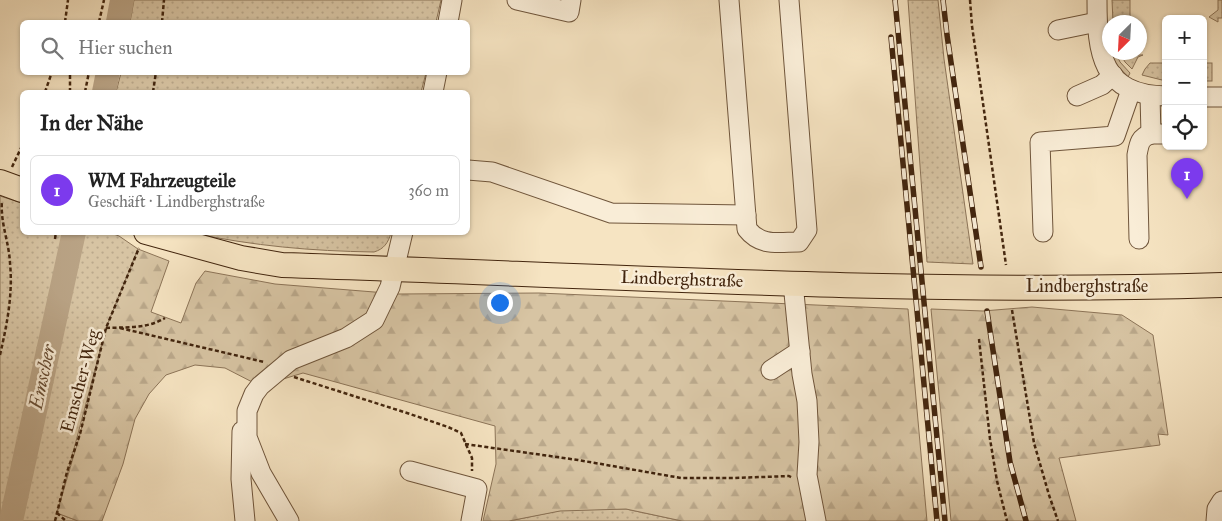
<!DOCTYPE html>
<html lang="de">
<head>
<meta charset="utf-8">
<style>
	body { margin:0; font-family:"IM FELL Great Primer",serif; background:#f6f6f6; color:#222 }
	.controls { position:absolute; right:15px; top:15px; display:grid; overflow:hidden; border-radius:8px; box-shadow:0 1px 4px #0004 }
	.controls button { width:45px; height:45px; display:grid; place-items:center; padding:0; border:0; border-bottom:1px solid #e0e0e0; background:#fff; color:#222; font:25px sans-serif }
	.compass { position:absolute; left:1102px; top:15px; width:45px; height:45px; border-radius:50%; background:#fff; box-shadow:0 1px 4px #0004; rotate:204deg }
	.you { position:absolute; left:499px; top:302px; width:18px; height:18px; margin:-12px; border:4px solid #fff; border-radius:50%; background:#1a73e8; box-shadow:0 0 0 8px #1a73e833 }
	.badge { display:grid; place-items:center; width:32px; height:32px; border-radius:50%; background:#7c3aed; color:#fff; font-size:16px; font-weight:700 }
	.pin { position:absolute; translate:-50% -41px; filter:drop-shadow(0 1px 2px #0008) }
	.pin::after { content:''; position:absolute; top:26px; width:18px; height:15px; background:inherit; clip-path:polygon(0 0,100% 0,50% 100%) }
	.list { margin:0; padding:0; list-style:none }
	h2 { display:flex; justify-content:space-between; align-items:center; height:65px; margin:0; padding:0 20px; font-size:21px }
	h2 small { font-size:16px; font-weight:400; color:#767676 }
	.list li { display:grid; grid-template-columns:32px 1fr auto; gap:15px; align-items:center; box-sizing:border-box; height:70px; margin:0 10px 10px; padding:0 10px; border:1px solid #e0e0e0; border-radius:8px }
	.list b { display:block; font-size:19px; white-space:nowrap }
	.list p { margin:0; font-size:16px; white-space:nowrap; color:#767676 }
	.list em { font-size:16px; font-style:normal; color:#767676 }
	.icon { flex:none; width:28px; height:28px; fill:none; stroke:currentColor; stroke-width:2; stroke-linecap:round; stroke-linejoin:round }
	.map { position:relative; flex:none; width:1222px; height:521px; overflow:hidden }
	.search { position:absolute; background:#fff; box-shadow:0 1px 4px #0004; left:20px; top:20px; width:450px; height:55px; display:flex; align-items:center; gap:12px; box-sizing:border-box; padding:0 18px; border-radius:8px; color:#767676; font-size:19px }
	.panel { position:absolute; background:#fff; box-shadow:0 1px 4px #0004; left:20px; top:90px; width:450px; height:145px; border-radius:8px }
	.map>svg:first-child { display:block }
</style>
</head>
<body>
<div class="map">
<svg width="1222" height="521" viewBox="0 0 1222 521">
	<defs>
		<pattern id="grass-dots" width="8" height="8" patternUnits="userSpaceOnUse" patternTransform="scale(1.25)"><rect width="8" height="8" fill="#d7c4a3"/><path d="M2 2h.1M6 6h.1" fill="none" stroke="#baa88b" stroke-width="1.8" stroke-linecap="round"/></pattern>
		<pattern id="forest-firs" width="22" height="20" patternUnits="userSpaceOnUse" patternTransform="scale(1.25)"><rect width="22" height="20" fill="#d7c4a3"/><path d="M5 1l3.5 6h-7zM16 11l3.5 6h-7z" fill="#baa88b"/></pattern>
	</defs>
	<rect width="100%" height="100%" fill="#f6e4c2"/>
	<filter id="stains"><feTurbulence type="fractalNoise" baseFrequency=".004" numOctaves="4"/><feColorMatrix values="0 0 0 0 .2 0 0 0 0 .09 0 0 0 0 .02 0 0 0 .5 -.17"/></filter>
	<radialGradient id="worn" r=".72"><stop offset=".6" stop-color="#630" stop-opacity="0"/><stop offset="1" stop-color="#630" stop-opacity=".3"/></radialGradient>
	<g fill="url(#grass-dots)" stroke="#8c7458">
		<path d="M134 0H441L436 22H130Z"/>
		<path d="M908 0H938L944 59 973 264 927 262Z"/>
		<path d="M1112 0H1130V22H1113Z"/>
		<path d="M1218 0H1222V18H1218V22L1209 17 1218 10Z"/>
		<path d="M1110 53H1116L1120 62 1130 73 1128 77 1117 65Z"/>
		<path d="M1120 53H1131V55H1143L1138 57 1132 69 1125 62Z"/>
		<path d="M1150 63H1166V81L1142 75 1145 69Z"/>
		<rect x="1203" y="63" width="9" height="18"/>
		<path d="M121 73V72L426 73 421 92H116Z"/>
		<path d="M0 196 22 203V232L111 233 119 236 138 249 106 328 57 513 78 521H0Z"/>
		<path d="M192 233H391C388 243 384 249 374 252 310 251 255 246 192 233Z"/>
		<path d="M626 509 682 521H509L563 510Z"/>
	</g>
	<g fill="url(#forest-firs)" stroke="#8c7458">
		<path d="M138 249 169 261 151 312 181 323 196 283 205 271 275 284 399 294 539 293 908 309 927 521H682L626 509 560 511 509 521H483L496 464 495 426 303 373 260 386 225 368 195 365 166 375 149 394 135 419 123 464 102 521H78L57 513 80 434 106 328Z"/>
		<path d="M1032 307 1122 315 1153 335 1168 435 1158 434 1160 445 1059 458 1076 521H951L931 309 983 311Z"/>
	</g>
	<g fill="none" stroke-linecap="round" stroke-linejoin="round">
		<g stroke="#b9a385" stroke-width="24">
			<path d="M118 22 122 0"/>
			<path d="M104 92 108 72"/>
			<path d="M11 521 74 232"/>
		</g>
		<defs>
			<g id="minor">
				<path d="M517 0 569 12 571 0"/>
				<path d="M729 0 747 229C761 247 779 242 799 242L807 230 789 0"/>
				<path d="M1097 0C1097 53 1101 95 1166 96"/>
				<path d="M448 22 452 0"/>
				<path d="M1058 30 1097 22"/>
				<path d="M433 92 437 72"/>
				<path d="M1077 96 1102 85 1113 75"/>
				<path d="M1150 96 1151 134H1166"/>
				<path d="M1203 97H1222"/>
				<path d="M468 170 492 172 611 213 746 215"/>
				<path d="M1043 232 1040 142 1115 136 1131 90"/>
				<path d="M1139 239 1137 155C1139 144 1140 137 1151 134"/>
				<path d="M793 283 802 374 807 401 809 442 807 475 816 521"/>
				<path d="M771 370 800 351"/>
				<path d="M242 431 241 479 245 521"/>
				<path d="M410 471 477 489 471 521"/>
				<path d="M289 521 261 473 247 437V411L254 394 260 386 291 360 346 338 374 320 390 287 403 232"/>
				<path d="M1216 521 1217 509 1222 501"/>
			</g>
			<g id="major">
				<path d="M0 182 22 190"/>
				<path d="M146 232 241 258 282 265C595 275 909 295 1222 285"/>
			</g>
		</defs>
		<use href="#minor" stroke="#6f553b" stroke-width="21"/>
		<use href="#major" stroke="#42250e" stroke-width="26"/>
		<g stroke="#42250e" stroke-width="2.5" stroke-dasharray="4 2.5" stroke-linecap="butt">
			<path d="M970 0 972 26 1006 265"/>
			<path d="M65 22 68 0"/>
			<path d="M99 22 104 0"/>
			<path d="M162 22 164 0"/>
			<path d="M45 92 52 72"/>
			<path d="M70 92V72"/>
			<path d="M85 92 89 72"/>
			<path d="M153 92 156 72"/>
			<path d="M12 167 22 146"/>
			<path d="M55 239 56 232"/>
			<path d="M1012 310 1034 443 1049 495 1058 521"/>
			<path d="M106 328C126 327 147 329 165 318"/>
			<path d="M120 328 264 362"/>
			<path d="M979 339 990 439 997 481 1007 521"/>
			<path d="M0 355C7 324 13 295 10 263 9 242 0 222 2 201"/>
			<path d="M294 377 407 413 448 427 461 433 472 458V471"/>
			<path d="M465 444 578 460 681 478H735L789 476 793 478"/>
			<path d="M57 513 66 521"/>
			<path d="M55 521 67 472 80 434 106 328 139 248"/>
		</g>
		<use href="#minor" stroke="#f9edd7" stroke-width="19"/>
		<use href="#major" stroke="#f6e4c2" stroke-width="24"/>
		<defs>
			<g id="rail">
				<path d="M895 0 945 521"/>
				<path d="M943 0 947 35 981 267"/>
				<path d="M891 37 937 521"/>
				<path d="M987 311 1010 462 1026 521"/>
			</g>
		</defs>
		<use href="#rail" stroke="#42250e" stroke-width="5.5"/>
		<use href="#rail" stroke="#f9edd7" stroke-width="4" stroke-dasharray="11" stroke-linecap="butt"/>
	</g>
	<g text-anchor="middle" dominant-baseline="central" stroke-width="5" stroke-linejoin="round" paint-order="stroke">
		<g font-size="18" fill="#42250e" stroke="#f9edd7">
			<text transform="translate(682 279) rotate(2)">Lindberghstraße</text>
			<text x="1087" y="286">Lindberghstraße</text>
			<text transform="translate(80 381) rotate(-75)">Emscher-Weg</text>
		</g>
		<g font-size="19" font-style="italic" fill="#664b32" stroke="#f9edd7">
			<text transform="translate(42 377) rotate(-78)">Emscher</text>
		</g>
	</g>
	<rect width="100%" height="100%" filter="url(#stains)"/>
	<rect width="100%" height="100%" fill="url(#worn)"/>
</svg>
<div class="controls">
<button>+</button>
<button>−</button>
<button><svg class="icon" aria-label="locate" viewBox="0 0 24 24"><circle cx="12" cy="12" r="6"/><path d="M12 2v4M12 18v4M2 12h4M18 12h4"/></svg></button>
</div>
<svg class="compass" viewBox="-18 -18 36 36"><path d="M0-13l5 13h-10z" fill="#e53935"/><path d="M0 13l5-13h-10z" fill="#767676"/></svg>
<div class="you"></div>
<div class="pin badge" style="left:1187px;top:199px">1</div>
<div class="search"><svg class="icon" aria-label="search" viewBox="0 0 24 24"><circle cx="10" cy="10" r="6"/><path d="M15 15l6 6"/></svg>Hier suchen</div>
<section class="panel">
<h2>In der Nähe<small></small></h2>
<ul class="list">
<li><span class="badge">1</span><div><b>WM Fahrzeugteile</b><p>Geschäft · Lindberghstraße</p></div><em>360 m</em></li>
</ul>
</section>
</div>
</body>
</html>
